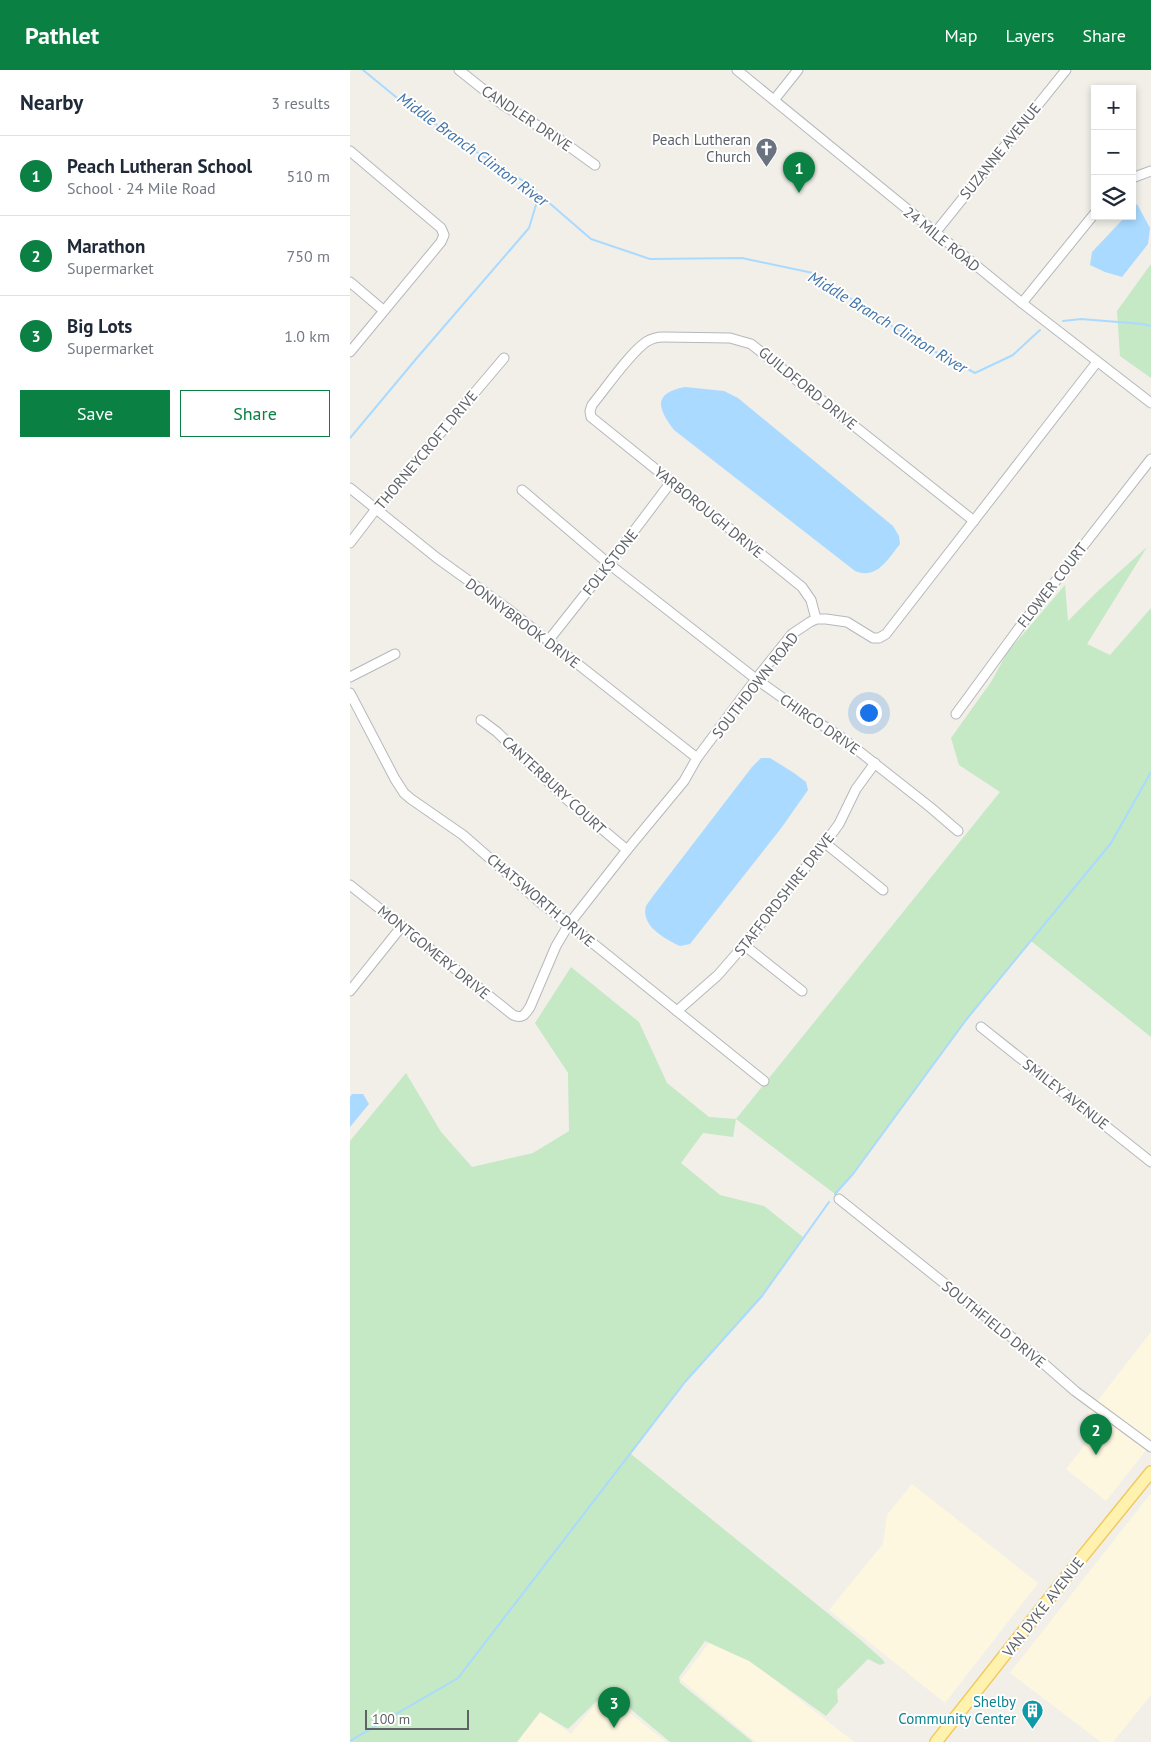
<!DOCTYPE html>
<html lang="en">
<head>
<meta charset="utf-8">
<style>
	body { margin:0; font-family:"PT Sans",sans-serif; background:#f6f6f7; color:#1f2937 }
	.controls { position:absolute; right:15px; top:15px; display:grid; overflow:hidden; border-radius:0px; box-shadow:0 2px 8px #0003 }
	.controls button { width:45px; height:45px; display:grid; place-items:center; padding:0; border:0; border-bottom:1px solid #e0e1e3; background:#fff; color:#1f2937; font:25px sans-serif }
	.scale { position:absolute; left:15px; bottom:12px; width:104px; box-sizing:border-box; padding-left:5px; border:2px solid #5f6368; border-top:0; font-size:14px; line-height:18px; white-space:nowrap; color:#5f6368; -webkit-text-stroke:4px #fff; paint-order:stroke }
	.you { position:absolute; left:518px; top:642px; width:18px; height:18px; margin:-12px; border:4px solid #fff; border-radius:50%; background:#1a73e8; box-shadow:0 0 0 8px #1a73e833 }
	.badge { display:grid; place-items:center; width:32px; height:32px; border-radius:50%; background:#0b8043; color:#fff; font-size:16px; font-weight:700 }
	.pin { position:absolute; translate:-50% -41px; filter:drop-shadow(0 1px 2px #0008) }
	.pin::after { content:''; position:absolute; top:26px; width:18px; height:15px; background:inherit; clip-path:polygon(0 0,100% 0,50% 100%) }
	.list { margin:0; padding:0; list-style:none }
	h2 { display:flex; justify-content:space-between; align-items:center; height:65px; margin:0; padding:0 20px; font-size:21px }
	h2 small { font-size:16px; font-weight:400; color:#747a83 }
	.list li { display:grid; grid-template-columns:32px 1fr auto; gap:15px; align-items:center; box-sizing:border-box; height:80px; padding:0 20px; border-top:1px solid #e0e1e3 }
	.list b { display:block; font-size:19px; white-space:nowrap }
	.list p { margin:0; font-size:16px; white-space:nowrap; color:#747a83 }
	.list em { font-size:16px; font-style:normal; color:#747a83 }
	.actions { display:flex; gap:10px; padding:15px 20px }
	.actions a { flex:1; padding:11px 0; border:1px solid #0b8043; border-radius:0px; text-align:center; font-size:18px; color:#0b8043 }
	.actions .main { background:#0b8043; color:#fff }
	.icon { flex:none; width:28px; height:28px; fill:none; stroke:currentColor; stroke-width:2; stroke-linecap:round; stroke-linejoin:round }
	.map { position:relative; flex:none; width:801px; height:1672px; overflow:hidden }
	header { display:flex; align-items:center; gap:30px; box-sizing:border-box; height:70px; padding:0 25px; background:#0b8043; color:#fff }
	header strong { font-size:24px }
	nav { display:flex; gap:28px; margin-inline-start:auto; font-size:18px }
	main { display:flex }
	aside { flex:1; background:#fff }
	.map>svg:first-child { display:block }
</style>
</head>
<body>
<header>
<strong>Pathlet</strong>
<nav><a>Map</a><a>Layers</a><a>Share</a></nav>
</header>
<main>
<aside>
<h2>Nearby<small>3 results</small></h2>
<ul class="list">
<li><span class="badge">1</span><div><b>Peach Lutheran School</b><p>School · 24 Mile Road</p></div><em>510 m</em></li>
<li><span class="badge">2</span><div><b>Marathon</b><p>Supermarket</p></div><em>750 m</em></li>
<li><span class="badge">3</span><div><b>Big Lots</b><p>Supermarket</p></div><em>1.0 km</em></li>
</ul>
<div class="actions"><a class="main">Save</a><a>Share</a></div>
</aside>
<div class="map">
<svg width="801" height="1672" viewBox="0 0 801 1672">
	<rect width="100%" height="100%" fill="#f1efe8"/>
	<g fill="#fef7e0">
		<path d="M801 1262V1374L756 1431 716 1399 751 1354 738 1343Z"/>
		<path d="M562 1414 688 1513 595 1633 479 1540 533 1474 537 1445Z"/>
		<path d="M801 1423V1625L763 1672H751L660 1603Z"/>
		<path d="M366 1564 504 1672H406L331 1610Z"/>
		<path d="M255 1623 316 1672H167L191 1642 221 1664Z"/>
	</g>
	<g fill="#c5e8c5">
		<path d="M801 194V308L770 286 767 241Z"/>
		<path d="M797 477 737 574 760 585 801 538V967L681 871 616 950 503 1104 485 1124 386 1049 383 1067 353 1063 331 1093 370 1125 414 1136 453 1167 412 1226 335 1312 281 1384 507 1567 532 1589 535 1593 530 1595 518 1589 487 1620 488 1632 476 1646 399 1591 355 1571 329 1607 330 1613 403 1672H320L258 1620 218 1659 190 1642 167 1672H0V1071L56 1003 91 1062 122 1097 183 1083 219 1061 218 1003 185 953 221 897 289 952 317 1013 359 1047 386 1049 650 722 609 695 601 668 641 612 657 583 715 515 718 551 748 521Z"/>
	</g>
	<g fill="#aadaff">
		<path d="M787 134 800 158 798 174 772 207 755 202 740 195 742 182 776 146H782V140Z"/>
		<path d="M335 317 374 321 388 328 543 456 549 466 550 474C538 489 527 510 505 501L324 360C307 338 303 323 335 317Z"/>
		<path d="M411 688H420L444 703 456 712 458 720 432 757 340 874 330 876C317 870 290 856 296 836 298 833 301 829 303 826L402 697Z"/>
		<path d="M2 1024H13L19 1034 0 1057V1027Z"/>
	</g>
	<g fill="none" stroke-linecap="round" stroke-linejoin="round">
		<g stroke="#aadaff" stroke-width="2">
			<path d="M13 0 46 27 125 81 175 112 241 169 300 189 392 188 463 203 558 267 625 303 663 285 690 260"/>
			<path d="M713 251 731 249 793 254 801 256"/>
			<path d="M0 368 66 289 179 158 189 125"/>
			<path d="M485 1124 503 1104 616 950 761 773 801 702"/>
			<path d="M0 1671 108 1608 335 1312 412 1226 479 1132"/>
		</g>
		<defs>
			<g id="minor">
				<path d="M109 0 153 35 205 66 245 95"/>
				<path d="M387 0 672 233 801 333"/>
				<path d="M424 30 448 0"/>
				<path d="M0 81 91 158 94 165 91 172 0 282"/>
				<path d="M782 108 801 101"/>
				<path d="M585 163 716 0"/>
				<path d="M0 212 33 240"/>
				<path d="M672 233 745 143"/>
				<path d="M0 418 87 488 158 539 347 688"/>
				<path d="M172 420 259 494 406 609 458 646 491 667 580 737 608 761"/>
				<path d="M0 473 26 439 154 288"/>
				<path d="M466 549 461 530 452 517 241 347 240 341 242 335C256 318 279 284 296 272 302 268 308 267 314 267L380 268 401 274 624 451"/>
				<path d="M198 571 259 494 321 412"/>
				<path d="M0 607 45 584"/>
				<path d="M0 623 45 709 54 723 61 729 113 765 191 833 219 854 414 1011"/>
				<path d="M606 644 669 558 801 389"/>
				<path d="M131 650 147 662 213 726 277 780"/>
				<path d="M475 773 533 820"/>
				<path d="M0 815 163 945C172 949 175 945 180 937L206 876 219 854 277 780 334 711 347 688 406 609 442 564 460 552 466 549H476L497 552 523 568H529L536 564 747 292"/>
				<path d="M394 875 452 921"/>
				<path d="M0 921 52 856"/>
				<path d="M327 941 368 905 394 875 475 773 489 754 506 719 525 693"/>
				<path d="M631 957 801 1092"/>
				<path d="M489 1129 685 1286 725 1321 801 1377"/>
			</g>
			<path id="major" d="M586 1672 728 1492 801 1402"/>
		</defs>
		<use href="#minor" stroke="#b5b8bc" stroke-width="11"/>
		<use href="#major" stroke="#f2c960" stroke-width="14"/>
		<use href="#minor" stroke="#fff" stroke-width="9"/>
		<use href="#major" stroke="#fff2af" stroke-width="11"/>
	</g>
	<defs>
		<symbol id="church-pin" viewBox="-11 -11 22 30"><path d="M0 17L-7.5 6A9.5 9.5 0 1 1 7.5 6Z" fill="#6b7280" stroke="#fff"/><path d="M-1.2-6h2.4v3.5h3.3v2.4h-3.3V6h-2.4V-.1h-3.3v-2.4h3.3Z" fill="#fff"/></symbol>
		<symbol id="building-pin" viewBox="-11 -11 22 30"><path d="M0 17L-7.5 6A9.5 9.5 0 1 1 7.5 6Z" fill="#0f9aa8" stroke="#fff"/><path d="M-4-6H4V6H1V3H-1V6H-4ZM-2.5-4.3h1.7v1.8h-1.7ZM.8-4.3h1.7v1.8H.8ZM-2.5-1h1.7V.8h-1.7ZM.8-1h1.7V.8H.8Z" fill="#fff"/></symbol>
	</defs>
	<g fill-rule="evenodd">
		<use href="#church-pin" x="404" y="66" width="25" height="34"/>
		<use href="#building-pin" x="670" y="1628" width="25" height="34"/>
	</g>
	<g text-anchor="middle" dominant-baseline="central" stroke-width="4" stroke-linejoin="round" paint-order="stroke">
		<g font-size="15" fill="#5f6368" stroke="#fff">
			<text transform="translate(177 48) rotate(34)">CANDLER DRIVE</text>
			<text transform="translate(650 81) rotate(-51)">SUZANNE AVENUE</text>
			<text transform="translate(592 169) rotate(39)">24 MILE ROAD</text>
			<text transform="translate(458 318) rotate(39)">GUILDFORD DRIVE</text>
			<text transform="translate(76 380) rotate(-50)">THORNEYCROFT DRIVE</text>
			<text transform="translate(359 442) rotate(39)">YARBOROUGH DRIVE</text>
			<text transform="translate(260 492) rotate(-52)">FOLKSTONE</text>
			<text transform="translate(702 515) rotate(-52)">FLOWER COURT</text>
			<text transform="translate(173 553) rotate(37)">DONNYBROOK DRIVE</text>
			<text transform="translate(405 615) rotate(-52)">SOUTHDOWN ROAD</text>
			<text transform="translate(470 654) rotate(35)">CHIRCO DRIVE</text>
			<text transform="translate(204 715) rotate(43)">CANTERBURY COURT</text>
			<text transform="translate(434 824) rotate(-52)">STAFFORDSHIRE DRIVE</text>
			<text transform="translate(191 830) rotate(40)">CHATSWORTH DRIVE</text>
			<text transform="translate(84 882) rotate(39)">MONTGOMERY DRIVE</text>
			<text transform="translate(716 1024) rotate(38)">SMILEY AVENUE</text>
			<text transform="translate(644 1254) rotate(39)">SOUTHFIELD DRIVE</text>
			<text transform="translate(693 1537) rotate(-52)">VAN DYKE AVENUE</text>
		</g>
		<g font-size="15" fill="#5b616d" stroke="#fff" text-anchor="end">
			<text x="401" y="69">Peach Lutheran<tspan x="401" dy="17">Church</tspan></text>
		</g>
		<g font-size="15" fill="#0d838f" stroke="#fff" text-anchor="end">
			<text x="666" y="1631">Shelby<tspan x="666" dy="17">Community Center</tspan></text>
		</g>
		<g font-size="16" font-style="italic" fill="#4174aa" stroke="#fff">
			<text transform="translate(123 79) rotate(36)">Middle Branch Clinton River</text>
			<text transform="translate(538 252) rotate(31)">Middle Branch Clinton River</text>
		</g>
	</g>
</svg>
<div class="controls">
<button>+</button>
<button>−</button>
<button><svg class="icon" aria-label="layers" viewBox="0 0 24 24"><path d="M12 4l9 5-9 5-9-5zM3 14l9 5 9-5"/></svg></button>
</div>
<div class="scale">100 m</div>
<div class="you"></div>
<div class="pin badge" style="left:449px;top:123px">1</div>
<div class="pin badge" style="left:746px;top:1385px">2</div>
<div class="pin badge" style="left:264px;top:1658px">3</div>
</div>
</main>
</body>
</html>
